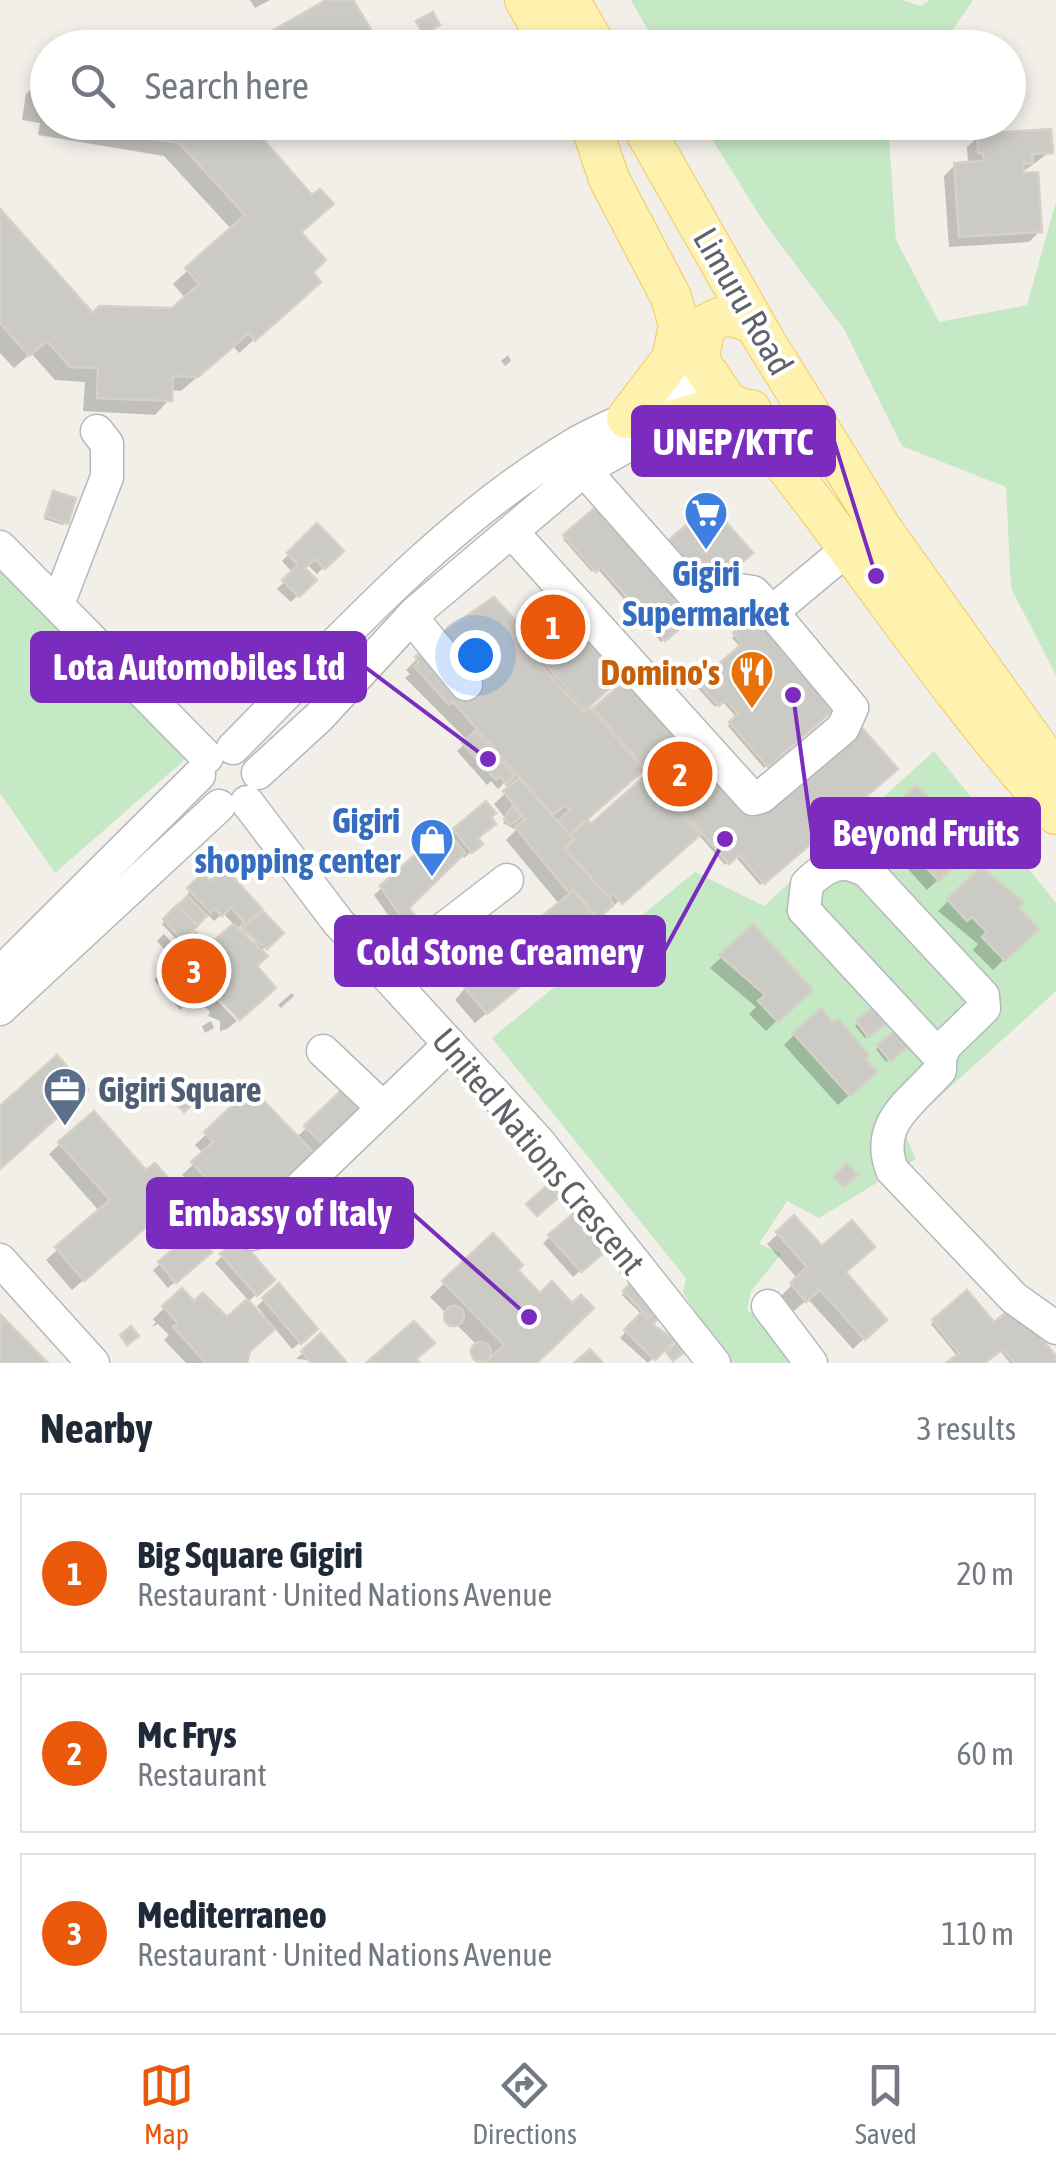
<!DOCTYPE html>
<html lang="en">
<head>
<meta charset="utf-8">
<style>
	body { margin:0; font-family:"Asap Condensed",sans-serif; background:#f6f6f7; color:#1f2937 }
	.you { position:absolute; left:475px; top:655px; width:35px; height:35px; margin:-25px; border:8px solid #fff; border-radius:50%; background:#1a73e8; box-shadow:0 0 0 15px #1a73e833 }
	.badge { display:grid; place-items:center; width:65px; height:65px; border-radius:50%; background:#ea580c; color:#fff; font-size:32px; font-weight:700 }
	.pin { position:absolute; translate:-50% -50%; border:5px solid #fff; box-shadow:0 2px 10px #0006 }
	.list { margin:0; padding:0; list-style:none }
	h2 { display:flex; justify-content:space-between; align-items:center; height:130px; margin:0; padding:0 40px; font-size:42px }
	h2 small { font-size:32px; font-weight:400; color:#747a83 }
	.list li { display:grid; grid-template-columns:65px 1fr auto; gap:30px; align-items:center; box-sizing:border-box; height:160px; margin:0 20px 20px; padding:0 20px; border:2px solid #e0e1e3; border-radius:0px }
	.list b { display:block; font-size:38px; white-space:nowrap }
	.list p { margin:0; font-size:32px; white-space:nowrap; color:#747a83 }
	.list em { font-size:32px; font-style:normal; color:#747a83 }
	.icon { flex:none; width:55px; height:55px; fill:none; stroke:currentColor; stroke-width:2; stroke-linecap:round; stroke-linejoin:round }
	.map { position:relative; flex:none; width:1056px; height:1363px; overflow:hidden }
	.search { position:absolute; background:#fff; box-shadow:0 5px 15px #0003; left:30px; right:30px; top:30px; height:110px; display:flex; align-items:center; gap:25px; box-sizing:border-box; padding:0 35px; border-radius:55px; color:#747a83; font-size:38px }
	.sheet { height:670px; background:#fff }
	nav { display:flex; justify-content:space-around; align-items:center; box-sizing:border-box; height:140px; border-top:2px solid #e0e1e3; background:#fff; font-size:28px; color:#747a83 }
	nav a { display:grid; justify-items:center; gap:5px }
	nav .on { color:#ea580c }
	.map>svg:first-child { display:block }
</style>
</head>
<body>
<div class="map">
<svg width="1056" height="1363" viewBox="0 0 1056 1363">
	<rect width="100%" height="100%" fill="#f1efe8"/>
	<g fill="#c5e8c5">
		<path d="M631 0H902L920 6 930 0H973L941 47 658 48Z"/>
		<path d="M702 123H898L889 139 896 240 939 322 1027 305 1056 202V675L1011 588 1006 487 902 446 844 329 763 221Z"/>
		<path d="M0 569 191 754 55 873 0 793Z"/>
		<path d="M934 751 1056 903V991L903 1130 916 1159 819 1218 787 1201 759 1244 781 1254 751 1291 747 1310 781 1335 795 1363H730L683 1293 686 1278 492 1038 695 872 764 906Z"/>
	</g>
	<g fill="#0003" fill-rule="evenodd">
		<path d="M250 0H270L255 8Z"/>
		<path d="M40 80H48V122H245L298 233 310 273 304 296 239 353 233 346 181 391 170 390 169 400 155 415 83 411 85 382 55 380 31 353 14 368 0 353V213L92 316 173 310 186 299 173 284 232 230 164 156 38 135 40 123 22 120 26 94Z"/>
		<path d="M978 137 1050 152 1017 176 1040 231 1029 242 949 247 944 176 955 165 968 164 967 147Z"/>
		<path d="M508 355 511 361 505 366 501 361Z"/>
		<path d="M53 494 66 522 63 525 44 519Z"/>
		<path d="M604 503 697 611 661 642 597 568 592 572 563 539Z"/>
		<path d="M317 527 340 551 317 574 307 564 302 568 313 580 291 602 277 589 293 573 282 561Z"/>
		<path d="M494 600 524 634 613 683 579 712 583 717 630 679 751 817 894 769 760 885 735 856 725 865 698 834 475 1023 455 1000 483 967 560 905 506 840 516 830 503 823 506 819 494 804 510 789 504 783 498 789 491 781 487 785 457 751 468 741 405 678 410 674 406 670 417 659ZM642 769 648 777 591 827 584 820Z"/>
		<path d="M756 617 833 707 764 768 728 726 737 718 722 701 715 707 696 686 741 648 732 638Z"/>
		<path d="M916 789 951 834 957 862 927 890 906 867 912 861 893 840 878 854 871 846 881 837 873 829Z"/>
		<path d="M488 818 476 839 480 844 464 858 461 853 405 908 412 916 398 929 374 895 416 857 421 863 454 830Z"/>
		<path d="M981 870 1036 929 993 970 973 950 978 944 938 911Z"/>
		<path d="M203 876 259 909 236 930 241 934 263 914 281 933 260 952 254 967 262 998 235 926 223 913 214 921 207 914 178 941 162 924ZM248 934 259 946 256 949 244 937Z"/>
		<path d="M752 928 810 989 766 1031 749 1014 756 1007 710 968Z"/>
		<path d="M164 934 171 942 164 949 157 941Z"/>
		<path d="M195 936 200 941 183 964 237 1021 227 1029 220 1031V1021L208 1016 210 1012 196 997 180 1010 154 980 163 972 159 968Z"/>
		<path d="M292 993 294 996 281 1008 278 1005Z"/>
		<path d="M875 1009 885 1022 865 1038 855 1026Z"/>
		<path d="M211 1021 214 1028 205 1033 202 1026Z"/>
		<path d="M896 1033 906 1045 886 1062 876 1049Z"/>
		<path d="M795 1034 863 1083 838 1105 784 1045Z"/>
		<path d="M159 1080 165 1083 158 1093 152 1090Z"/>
		<path d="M349 1087 365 1103 254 1213 250 1208 231 1226 182 1175 204 1154 195 1145 251 1091 296 1138Z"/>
		<path d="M60 1144 169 1206 72 1290 46 1260 100 1212 49 1154Z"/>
		<path d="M778 1234 843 1273 873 1330 853 1349 808 1299 794 1311 781 1296 798 1279 767 1244Z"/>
		<path d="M493 1237 514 1270 534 1363H489L486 1355 477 1363 471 1356 480 1348 454 1322 449 1327 443 1320 448 1315 430 1297Z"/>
		<path d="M550 1237 602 1251 573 1277 543 1243Z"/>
		<path d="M238 1241 272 1280 249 1301 215 1263Z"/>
		<path d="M202 1259 168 1288 153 1270 160 1264Z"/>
		<path d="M632 1285 654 1307 643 1319 671 1340 648 1363 620 1338 642 1315 622 1295Z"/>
		<path d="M182 1291 194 1304 227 1321 262 1319 265 1316 257 1306 264 1300 308 1336 292 1349 273 1326 247 1351 245 1363H186L164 1340 169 1335 158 1324 152 1327 156 1322 153 1319Z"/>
		<path d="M967 1293 994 1326 1056 1363H1010L999 1349 982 1363H950L958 1357 931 1324Z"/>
		<path d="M320 1337 343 1363 296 1359Z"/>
	</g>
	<g fill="#cccac5" stroke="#d6d1c6" stroke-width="2.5">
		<path d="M326 0H353L372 31 343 48H256L253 42Z"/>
		<path d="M433 12 440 25 423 34 416 21Z"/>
		<path d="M39 77 48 79V108L35 106Z"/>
		<path d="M57 122H248L312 195 320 189 334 204 301 232 326 260 313 272 321 282 255 341 249 333 198 377 173 376 172 401 97 398 98 368 70 367 47 341 29 356 0 323V209L93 313 99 306 172 308 199 284 185 268 245 215 179 143Z"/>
		<path d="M1051 129 1053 153 1032 154 1033 163 1023 164 1024 173 1038 172 1042 232 959 237 954 163 984 161 983 153H978L977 134Z"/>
		<path d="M53 491 76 498 68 524 45 516Z"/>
		<path d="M604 500 701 611 665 641 601 567 596 572 563 535Z"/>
		<path d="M710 504 753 553 702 597 660 548Z"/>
		<path d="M317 523 344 551 325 569 315 559 305 568 317 580 299 597 282 580 298 565 287 553Z"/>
		<path d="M494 597 523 629 515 636 584 713 590 708 644 770 569 835 557 821 570 810 565 805 553 815 453 702 449 705 414 666 419 662 415 657 449 628Z"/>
		<path d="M562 599 627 673 585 710 520 635Z"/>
		<path d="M756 614 837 707 768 767 729 722 738 714 726 700 719 706 697 682 742 644 733 633Z"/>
		<path d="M631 676 752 814 857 722 898 769 764 884 739 855 729 864 593 708Z"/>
		<path d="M475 731 515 776 506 784 500 776 496 780 462 743Z"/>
		<path d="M647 774 700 835 622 904 613 894 609 898 565 848 574 840 570 835 588 820 591 824Z"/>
		<path d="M519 778 574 840 564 848 612 901 613 906 598 918 574 889 569 893 515 827 525 819 503 791Z"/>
		<path d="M916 786 961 828 954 834 971 852 939 881 915 855 922 850 905 831 899 836 882 816Z"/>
		<path d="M486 801 496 813 491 817 496 824 478 838 483 844 472 853 453 829Z"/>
		<path d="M513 805 522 816 510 826 504 819Z"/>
		<path d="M449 834 465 853 409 908 415 916 406 924 380 886 416 854 421 859Z"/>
		<path d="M981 867 1024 903 1019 908 1039 929 1005 961 982 937 987 932 972 917 967 921 947 899Z"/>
		<path d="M225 868 262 909 242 928 243 921 231 908 222 916 215 909 211 913 187 888 203 873 210 881Z"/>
		<path d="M573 891 599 922 487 1014 464 987 485 970 482 965Z"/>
		<path d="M188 896 207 916 198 925 178 905Z"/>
		<path d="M177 905 197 926 182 940 163 919Z"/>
		<path d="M263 911 284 933 267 949 242 929Z"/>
		<path d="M233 924 268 956 257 966 276 988 240 1020 186 965Z"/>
		<path d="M753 924 813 990 778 1022 758 1001 765 995 719 955Z"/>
		<path d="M195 932 204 941 195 950 184 943Z"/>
		<path d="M180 946 194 956 184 965 205 990 188 1005 159 972 168 964 162 957Z"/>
		<path d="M875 1006 888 1022 868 1037 856 1021Z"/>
		<path d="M821 1008 833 1023 838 1019 869 1055 865 1059 877 1072 850 1096 793 1033Z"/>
		<path d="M897 1029 909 1046 890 1061 877 1045Z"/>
		<path d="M57 1055 88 1090 0 1169V1106Z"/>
		<path d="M349 1083 368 1103 324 1146 304 1126Z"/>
		<path d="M251 1088 317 1156 267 1204 262 1199 244 1217 191 1162 213 1142 204 1132Z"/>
		<path d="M184 1094 193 1104 184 1112 175 1103Z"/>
		<path d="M94 1111 146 1170 155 1163 183 1195 84 1281 55 1247 110 1200 58 1142Z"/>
		<path d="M847 1163 858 1175 843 1187 834 1176Z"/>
		<path d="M548 1185 559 1197 537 1216 526 1204Z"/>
		<path d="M575 1212 597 1228 590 1235 605 1252 581 1272 548 1235Z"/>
		<path d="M794 1215 822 1246 852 1220 875 1247 846 1272 887 1320 865 1340 820 1290 806 1302 790 1283 807 1267 776 1232Z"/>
		<path d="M194 1231 212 1252 176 1283 158 1262Z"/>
		<path d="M493 1233 523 1265 518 1270 540 1293 552 1281 572 1303 581 1295 594 1308 537 1363H485L504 1345 442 1281Z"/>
		<path d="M239 1238 275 1280 257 1296 220 1254Z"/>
		<path d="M632 1282 658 1307 648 1317 623 1291Z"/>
		<path d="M279 1283 318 1329 301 1344 262 1298Z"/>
		<path d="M182 1288 194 1301 203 1293 227 1317 247 1299 275 1329 250 1351 247 1363H206L173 1327 178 1323 162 1306Z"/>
		<path d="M967 1290 994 1322 1014 1306 1056 1356V1363H1014L1003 1349 985 1363H946L959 1353 932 1320Z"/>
		<circle cx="454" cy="1316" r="10"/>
		<path d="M655 1312 660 1317 652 1324 675 1340 655 1360 624 1330 641 1313 647 1319Z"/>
		<path d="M1 1315 48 1363H0Z"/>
		<path d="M414 1321 435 1343 416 1359 420 1363H366Z"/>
		<path d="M131 1326 139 1336 127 1345 120 1335Z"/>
		<path d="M321 1333 347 1363H311L301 1351Z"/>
		<circle cx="481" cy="1352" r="10"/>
		<path d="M676 1343 684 1352 673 1361 666 1352Z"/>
		<path d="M590 1349 603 1363H574Z"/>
	</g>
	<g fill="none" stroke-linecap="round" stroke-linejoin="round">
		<defs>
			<g id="minor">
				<path d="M584 470 705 607 714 609 739 590 753 592 772 612"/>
				<path d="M512 532 753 799 761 797 843 728 852 708 772 612 838 557 870 539"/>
				<path d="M0 547 207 757"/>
				<path d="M58 604 107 477V444L97 431"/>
				<path d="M411 617 466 684"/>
				<path d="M233 748C339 641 444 522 575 444 617 419 675 407 701 363"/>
				<path d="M258 773 319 717 416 612 584 470 671 421"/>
				<path d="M247 802 338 922 538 1141 714 1363"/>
				<path d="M0 973 199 775"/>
				<path d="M385 974 507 880"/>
				<path d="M0 1009 219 806"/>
				<path d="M323 1051 382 1107"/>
				<path d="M940 1057 946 1045 984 1008 983 996 868 872C843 857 827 864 807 884L804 910 940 1057V1070C912 1102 874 1123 892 1170L1014 1298 1056 1328"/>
				<path d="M252 1234 450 1044"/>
				<path d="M0 1260 93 1363"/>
				<path d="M768 1306 811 1363"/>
			</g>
			<g id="major">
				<path d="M525 0 553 48"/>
				<path d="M569 0 597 48"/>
				<path d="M590 122 609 179 671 297 679 325 672 359 627 418"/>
				<path d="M640 122 766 343 883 531 1056 773"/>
				<path d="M755 324C734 316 726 311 706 325L698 359 728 403 740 408C849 540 941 687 1056 814"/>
				<path d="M671 421 715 408 751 410"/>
			</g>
		</defs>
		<use href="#minor" stroke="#b5b8bc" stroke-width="35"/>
		<use href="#major" stroke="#f2c960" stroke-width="42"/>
		<use href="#minor" stroke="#fff" stroke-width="32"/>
		<use href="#major" stroke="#fff2af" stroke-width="40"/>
	</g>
	<defs>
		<symbol id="supermarket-pin" viewBox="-11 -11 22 30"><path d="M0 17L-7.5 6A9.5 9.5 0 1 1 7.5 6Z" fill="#3f7fe0" stroke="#fff"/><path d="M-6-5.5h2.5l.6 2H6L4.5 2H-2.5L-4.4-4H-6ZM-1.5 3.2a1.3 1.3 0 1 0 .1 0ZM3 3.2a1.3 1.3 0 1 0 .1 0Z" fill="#fff"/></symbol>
		<symbol id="restaurant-pin" viewBox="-11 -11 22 30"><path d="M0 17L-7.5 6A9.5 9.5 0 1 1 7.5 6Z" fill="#e8710a" stroke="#fff"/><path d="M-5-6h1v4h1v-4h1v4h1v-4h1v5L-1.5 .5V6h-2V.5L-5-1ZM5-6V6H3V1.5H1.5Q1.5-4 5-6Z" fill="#fff"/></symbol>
		<symbol id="shop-pin" viewBox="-11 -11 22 30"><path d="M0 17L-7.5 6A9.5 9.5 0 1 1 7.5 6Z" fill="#3f7fe0" stroke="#fff"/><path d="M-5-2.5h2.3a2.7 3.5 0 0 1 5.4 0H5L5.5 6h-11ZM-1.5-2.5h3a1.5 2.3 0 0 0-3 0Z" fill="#fff"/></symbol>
		<symbol id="office-pin" viewBox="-11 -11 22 30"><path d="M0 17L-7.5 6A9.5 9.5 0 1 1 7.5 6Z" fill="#5c6f8a" stroke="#fff"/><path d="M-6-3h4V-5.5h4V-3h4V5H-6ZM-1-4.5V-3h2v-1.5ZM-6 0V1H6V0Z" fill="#fff"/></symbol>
	</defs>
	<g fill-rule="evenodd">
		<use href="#supermarket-pin" x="681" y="488" width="50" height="68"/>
		<use href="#restaurant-pin" x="727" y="647" width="50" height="68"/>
		<use href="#shop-pin" x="407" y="815" width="50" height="68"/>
		<use href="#office-pin" x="40" y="1064" width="50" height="68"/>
	</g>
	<g text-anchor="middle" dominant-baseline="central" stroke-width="8" stroke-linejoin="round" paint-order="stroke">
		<g font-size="35" fill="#5f6368" stroke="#fff">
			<text transform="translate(744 301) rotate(60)">Limuru Road</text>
			<text transform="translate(539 1151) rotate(50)">United Nations Crescent</text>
		</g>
		<g font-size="35" font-weight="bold" fill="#366cbe" stroke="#fff">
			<text x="706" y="573">Gigiri<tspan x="706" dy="40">Supermarket</tspan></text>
			<text x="400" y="820" text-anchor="end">Gigiri<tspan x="400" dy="40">shopping center</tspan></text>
		</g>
		<g font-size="35" font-weight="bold" fill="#c56008" stroke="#fff" text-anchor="end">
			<text x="720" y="672">Domino's</text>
		</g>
		<g font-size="35" font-weight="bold" fill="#4e5e75" stroke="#fff" text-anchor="start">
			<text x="98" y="1089">Gigiri Square</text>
		</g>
	</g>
	<path fill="none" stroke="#7b2cbf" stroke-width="4" d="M876 576L834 441M488 759L365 667M793 695L812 833M725 839L664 951M529 1317L412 1213"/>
	<g fill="#7b2cbf" stroke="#fff" stroke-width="4">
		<circle cx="876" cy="576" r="10"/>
		<circle cx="488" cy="759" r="10"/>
		<circle cx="793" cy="695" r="10"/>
		<circle cx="725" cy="839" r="10"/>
		<circle cx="529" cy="1317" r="10"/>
	</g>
	<g fill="#7b2cbf" stroke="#7b2cbf" stroke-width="4">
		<rect x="633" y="407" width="201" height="68" rx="10"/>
		<rect x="32" y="633" width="333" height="68" rx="10"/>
		<rect x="812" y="799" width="227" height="68" rx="10"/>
		<rect x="336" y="917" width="328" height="68" rx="10"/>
		<rect x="148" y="1179" width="264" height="68" rx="10"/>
	</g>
	<g font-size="38" text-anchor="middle" font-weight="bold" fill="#fff">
		<text x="733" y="455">UNEP/KTTC</text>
		<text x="199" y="680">Lota Automobiles Ltd</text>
		<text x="926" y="846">Beyond Fruits</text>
		<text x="500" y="965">Cold Stone Creamery</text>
		<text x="280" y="1226">Embassy of Italy</text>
	</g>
</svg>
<div class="you"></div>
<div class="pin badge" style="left:553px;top:627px">1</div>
<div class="pin badge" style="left:680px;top:774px">2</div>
<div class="pin badge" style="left:194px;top:971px">3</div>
<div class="search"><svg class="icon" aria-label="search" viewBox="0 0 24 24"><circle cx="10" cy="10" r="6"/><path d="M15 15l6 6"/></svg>Search here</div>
</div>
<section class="sheet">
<h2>Nearby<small>3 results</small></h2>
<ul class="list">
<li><span class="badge">1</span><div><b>Big Square Gigiri</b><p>Restaurant · United Nations Avenue</p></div><em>20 m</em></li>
<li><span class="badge">2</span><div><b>Mc Frys</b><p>Restaurant</p></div><em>60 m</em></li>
<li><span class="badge">3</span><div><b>Mediterraneo</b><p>Restaurant · United Nations Avenue</p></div><em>110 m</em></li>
</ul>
</section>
<nav>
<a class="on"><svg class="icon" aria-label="map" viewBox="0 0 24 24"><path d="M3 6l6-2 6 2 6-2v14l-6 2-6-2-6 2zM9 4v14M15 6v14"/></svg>Map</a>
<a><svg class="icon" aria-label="directions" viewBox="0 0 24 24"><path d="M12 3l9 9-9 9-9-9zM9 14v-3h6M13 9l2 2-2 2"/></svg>Directions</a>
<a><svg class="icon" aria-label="saved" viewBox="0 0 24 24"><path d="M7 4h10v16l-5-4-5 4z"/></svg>Saved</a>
</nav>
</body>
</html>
